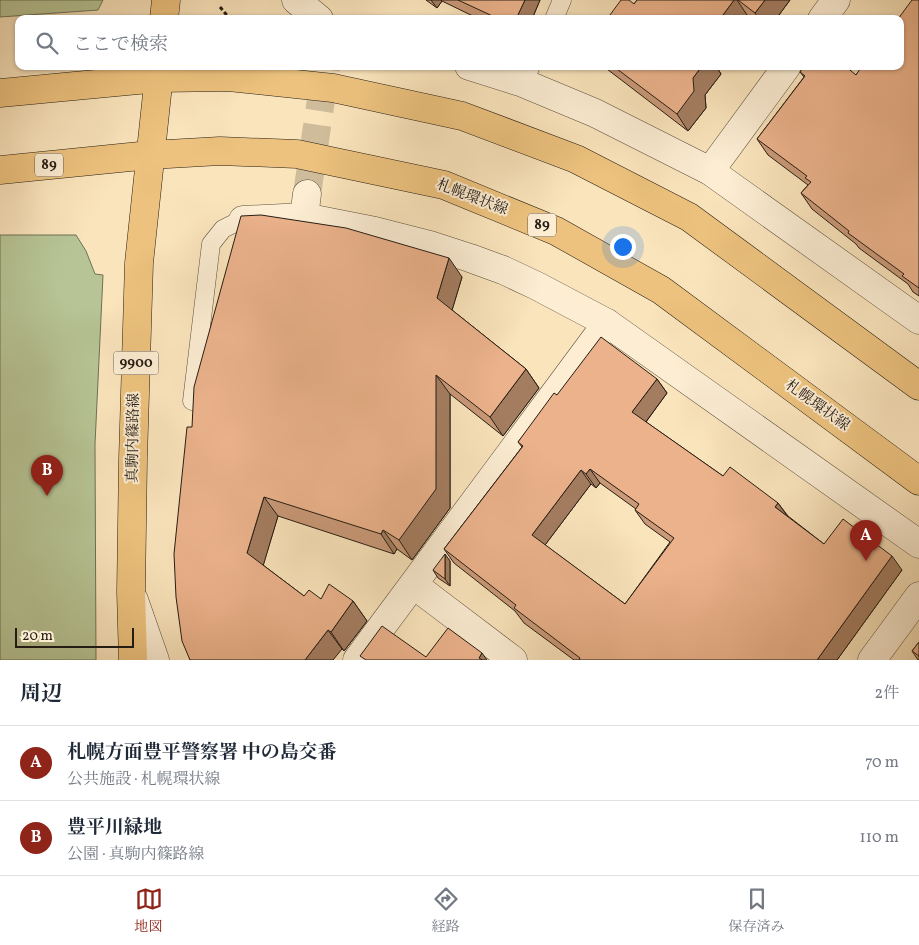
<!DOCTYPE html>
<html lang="ja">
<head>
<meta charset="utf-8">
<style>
	body { margin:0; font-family:Vollkorn,"Noto Serif JP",serif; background:#f6f6f7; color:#1f2937 }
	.scale { position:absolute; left:15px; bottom:12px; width:119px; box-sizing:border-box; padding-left:5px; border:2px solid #251d14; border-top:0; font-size:14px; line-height:18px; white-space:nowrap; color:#251d14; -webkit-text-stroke:4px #fcedd3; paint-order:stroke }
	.you { position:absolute; left:622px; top:246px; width:18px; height:18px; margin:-12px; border:4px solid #fff; border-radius:50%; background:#1a73e8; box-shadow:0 0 0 8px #1a73e833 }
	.badge { display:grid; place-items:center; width:32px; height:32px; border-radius:50%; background:#8f2418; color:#fff; font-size:16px; font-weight:700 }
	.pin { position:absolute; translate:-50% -41px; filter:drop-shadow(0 1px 2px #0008) }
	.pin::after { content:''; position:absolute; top:26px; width:18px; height:15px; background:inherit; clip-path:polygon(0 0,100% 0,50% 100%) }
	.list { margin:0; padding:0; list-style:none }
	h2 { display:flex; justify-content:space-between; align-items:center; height:65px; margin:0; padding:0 20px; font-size:21px }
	h2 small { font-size:16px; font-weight:400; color:#747a83 }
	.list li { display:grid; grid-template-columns:32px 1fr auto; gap:15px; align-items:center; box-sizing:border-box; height:75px; padding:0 20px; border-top:1px solid #e0e1e3 }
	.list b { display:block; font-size:19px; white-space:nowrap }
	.list p { margin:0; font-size:16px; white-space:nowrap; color:#747a83 }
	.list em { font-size:16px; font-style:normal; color:#747a83 }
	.icon { flex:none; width:28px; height:28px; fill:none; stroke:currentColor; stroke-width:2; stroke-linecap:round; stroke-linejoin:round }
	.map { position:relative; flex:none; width:919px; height:660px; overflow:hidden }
	.search { position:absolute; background:#fff; box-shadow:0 1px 4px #0004; left:15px; right:15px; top:15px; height:55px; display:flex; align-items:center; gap:12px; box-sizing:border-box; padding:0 18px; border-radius:10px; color:#747a83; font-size:19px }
	.sheet { height:215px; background:#fff }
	nav { display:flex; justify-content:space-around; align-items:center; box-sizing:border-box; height:70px; border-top:1px solid #e0e1e3; background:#fff; font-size:14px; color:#747a83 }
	nav a { display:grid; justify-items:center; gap:2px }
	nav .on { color:#8f2418 }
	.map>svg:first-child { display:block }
</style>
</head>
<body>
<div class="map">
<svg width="919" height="660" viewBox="0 0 919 660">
	<rect width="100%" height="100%" fill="#fae4bc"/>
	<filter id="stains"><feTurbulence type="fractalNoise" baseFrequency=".004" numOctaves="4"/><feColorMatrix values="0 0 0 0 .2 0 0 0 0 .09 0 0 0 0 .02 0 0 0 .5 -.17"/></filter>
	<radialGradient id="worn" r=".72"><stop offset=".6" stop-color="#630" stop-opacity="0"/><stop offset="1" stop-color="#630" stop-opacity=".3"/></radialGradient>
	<g fill="#b7c596" stroke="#6e7155">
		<path d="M0 0H103L98 10 0 17Z"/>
		<path d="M0 235H76L86 251 95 274 103 275 95 444 96 660H0Z"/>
	</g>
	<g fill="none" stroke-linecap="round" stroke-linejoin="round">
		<path stroke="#cfbc9a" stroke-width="28" stroke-dasharray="28 14" stroke-linecap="butt" d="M307 194 326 66"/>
		<defs>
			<g id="lane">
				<path d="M554 19 562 0"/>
				<path d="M523 83 531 66"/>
				<path d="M192 401 211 244 223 229 241 220"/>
			</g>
			<g id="street">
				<path d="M296 0 319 19"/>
				<path d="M822 19 836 0"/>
				<path d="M469 66 523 83 595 113 710 171 919 320"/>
				<path d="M710 171 787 66"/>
				<path d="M304 217 307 194"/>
				<path d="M243 220 304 217 375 231 430 245 470 258 503 270 537 286 607 323 919 544"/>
				<path d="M414 585 513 660"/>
				<path d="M134 600 155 660"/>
				<path d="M357 660 607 323"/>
				<path d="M872 660 919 596"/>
			</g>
			<g id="primary">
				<path d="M164 19 166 0"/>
				<path d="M0 93 159 78 229 77 333 88 462 116 576 159 689 217 919 386"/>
				<path d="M0 170 150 155 220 151 297 154 444 185 556 231 661 290 919 481"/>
				<path d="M133 660 131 592 133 459 139 263 160 66"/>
			</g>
		</defs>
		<use href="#lane" stroke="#5a4f3e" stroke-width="19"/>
		<use href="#street" stroke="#5a4f3e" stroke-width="29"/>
		<use href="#primary" stroke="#251d14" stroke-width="29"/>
		<path stroke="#251d14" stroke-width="3" stroke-dasharray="4 2.5" stroke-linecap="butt" d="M220 7 230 19"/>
		<use href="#lane" stroke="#fcedd3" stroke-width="18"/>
		<use href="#street" stroke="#fcedd3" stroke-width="28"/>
		<use href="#primary" stroke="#edc27e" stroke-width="28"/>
	</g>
	<g fill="#ca9978" stroke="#251d14" fill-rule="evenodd">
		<path d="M426 0H540L532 19H479L442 1 437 8Z"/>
		<path d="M637 0H790L776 19H752L747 15 745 19H607L634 4Z"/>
		<path d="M919 0V296L913 292 908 284 859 248 856 244 812 209 801 193 808 185 768 155 757 139 804 77 800 72 856 75Z"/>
		<path d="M603 66H716L721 74 705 95 706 108 688 131Z"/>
		<path d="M462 277 452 310 526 369 539 388 503 436 450 394V508L412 560 397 549 394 554 278 516 263 565 304 596 321 599 353 601 367 621 344 651 342 649 190 660 192 427Z"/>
		<path d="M657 379 667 393 646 422 723 476 778 503 788 516 824 544 902 570 837 660H574L524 623 515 611 454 563 444 549 522 447 518 442 557 395ZM600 483 636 509 635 510 645 524 670 542 625 604 545 545 591 484 596 488Z"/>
		<path d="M450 561V586L438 578 433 570Z"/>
		<path d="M919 642V660H918L912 651Z"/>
	</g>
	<g fill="#a47d61" stroke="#251d14">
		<path d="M431 0H441L442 1 437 8Z"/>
		<path d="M525 0H540L532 19H516Z"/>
		<path d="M734 0H737L747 15 745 19H720Z"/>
		<path d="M765 0H790L776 19H759L755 13Z"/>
		<path d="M702 66H716L721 74 705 95 706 108 688 131 677 114 693 78Z"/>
		<path d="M449 258 462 277 450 317 437 298Z"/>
		<path d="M526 369 539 388 503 436 490 417Z"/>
		<path d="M436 375 450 394V508L412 560 399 540Z"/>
		<path d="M657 379 667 393 642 427 632 412Z"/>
		<path d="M590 469 600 483 596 488 586 474Z"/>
		<path d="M581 470 591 484 542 549 532 535Z"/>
		<path d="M264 497 278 516 261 573 247 553Z"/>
		<path d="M778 503 788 517 775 507Z"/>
		<path d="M383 530 397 549 394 554 381 534Z"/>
		<path d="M445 554 450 561V586L445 579Z"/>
		<path d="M892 556 902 570 837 660H817Z"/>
		<path d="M353 601 367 621 344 651 331 632Z"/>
		<path d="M328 630 342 649 333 660H305Z"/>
		<path d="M482 653 487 660H480L479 658Z"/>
	</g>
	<g fill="#ebb28b" stroke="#251d14" fill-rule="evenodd">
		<path d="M458 0H525L516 19H499Z"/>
		<path d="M621 0H629L634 4 637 0H734L720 19H607Z"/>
		<path d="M738 0H765L755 13Z"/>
		<path d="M912 0H919V288L902 276 904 274 848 233 849 231 801 193 811 182 805 178 807 176 757 139 805 76 800 72 804 66H845L856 75 862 66H900V19H898Z"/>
		<path d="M613 66H702L693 78 694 91 677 114Z"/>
		<path d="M261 215 346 228 449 258 437 298 526 369 490 417 436 375V489L399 540 383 530 381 534 264 497 247 553 304 596 309 590 321 599 329 584 353 601 331 632 328 630 305 660H190L182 641 176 597 174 554 187 427H192L194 387 241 216Z"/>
		<path d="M601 337 657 379 632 412 723 476 730 467 778 503 775 507 824 544 843 519 892 556 817 660H579L580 658 514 608 516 605 444 549 523 446 518 442 554 393 557 395ZM590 469 639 504 635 510 674 538 625 604 532 535 581 470 586 474Z"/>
		<path d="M445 554V579L433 570Z"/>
		<path d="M382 626 426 657 448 628 482 653 479 658 482 660H366L360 656Z"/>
		<path d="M919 642V656L912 651Z"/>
	</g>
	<g text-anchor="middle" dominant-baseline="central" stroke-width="4" stroke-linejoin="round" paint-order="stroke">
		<g fill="#fcedd3" stroke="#665b4d" stroke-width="1">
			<rect x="35" y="153.5" width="28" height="23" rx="4"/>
			<rect x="528" y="213.5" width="28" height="23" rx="4"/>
			<rect x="113.5" y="351.5" width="45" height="23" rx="4"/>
		</g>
		<g font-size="14" font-weight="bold" fill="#251d14">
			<text x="49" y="165">89</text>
			<text x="542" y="225">89</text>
			<text x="136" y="363">9900</text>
		</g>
		<g font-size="15" fill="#251d14" stroke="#fcedd3">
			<text transform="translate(472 198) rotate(21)">札幌環状線</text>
			<text transform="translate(817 406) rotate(36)">札幌環状線</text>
			<text transform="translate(134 438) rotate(-89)">真駒内篠路線</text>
		</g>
	</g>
	<rect width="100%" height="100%" filter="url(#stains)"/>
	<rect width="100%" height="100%" fill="url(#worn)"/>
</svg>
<div class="scale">20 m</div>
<div class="you"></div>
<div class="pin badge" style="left:866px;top:561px">A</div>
<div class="pin badge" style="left:47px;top:496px">B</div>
<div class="search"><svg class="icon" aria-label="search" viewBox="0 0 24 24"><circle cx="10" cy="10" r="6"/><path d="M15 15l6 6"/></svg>ここで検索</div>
</div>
<section class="sheet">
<h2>周辺<small>2件</small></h2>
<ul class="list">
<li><span class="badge">A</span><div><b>札幌方面豊平警察署 中の島交番</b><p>公共施設 · 札幌環状線</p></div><em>70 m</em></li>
<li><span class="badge">B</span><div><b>豊平川緑地</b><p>公園 · 真駒内篠路線</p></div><em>110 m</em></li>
</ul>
</section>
<nav>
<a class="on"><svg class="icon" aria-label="map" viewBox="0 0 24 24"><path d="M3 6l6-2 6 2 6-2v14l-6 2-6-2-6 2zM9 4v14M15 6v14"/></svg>地図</a>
<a><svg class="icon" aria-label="directions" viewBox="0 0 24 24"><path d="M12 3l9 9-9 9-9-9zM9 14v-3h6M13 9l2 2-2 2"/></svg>経路</a>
<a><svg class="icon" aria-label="saved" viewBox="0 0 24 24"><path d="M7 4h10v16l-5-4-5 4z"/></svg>保存済み</a>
</nav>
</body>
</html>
